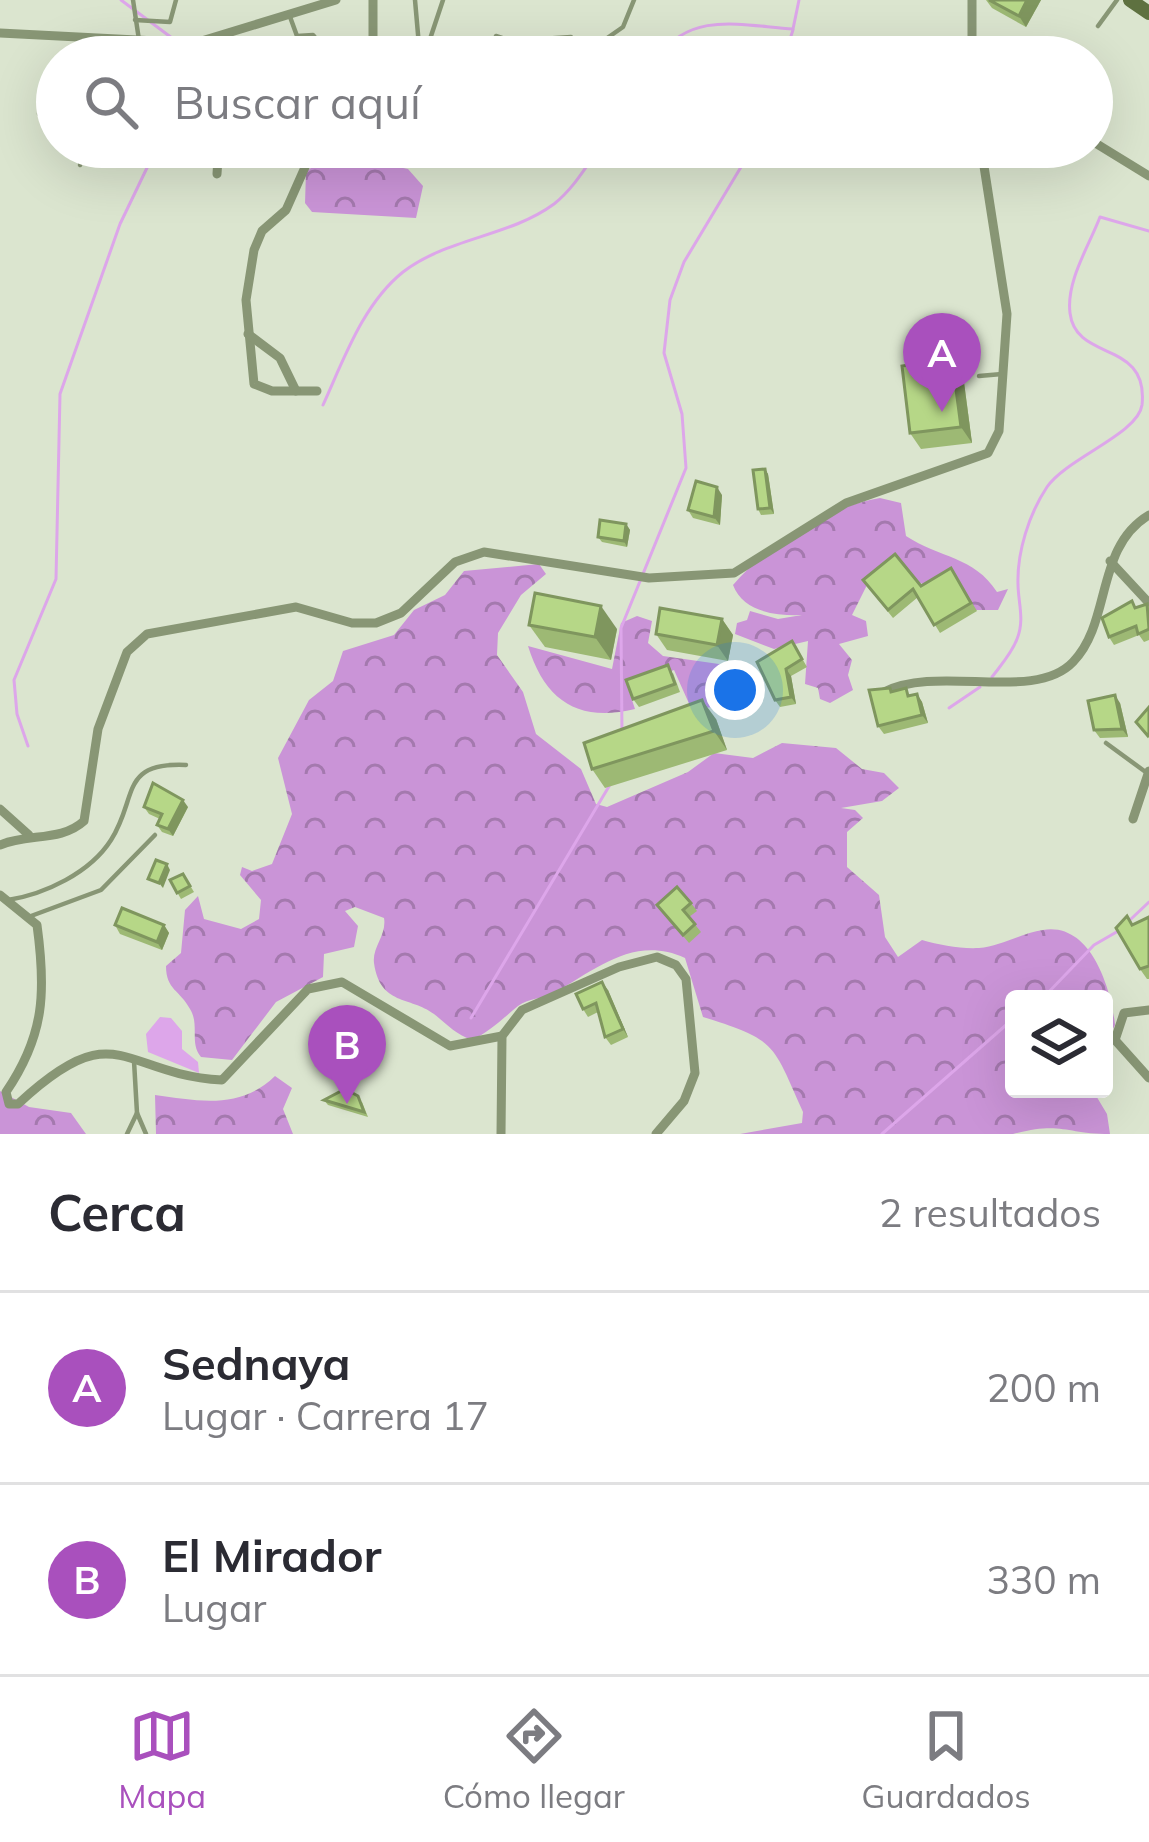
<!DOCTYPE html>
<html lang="es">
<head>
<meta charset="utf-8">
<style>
	body { margin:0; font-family:Mulish,sans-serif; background:#f7f7f7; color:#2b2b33 }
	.controls { position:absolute; right:36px; bottom:36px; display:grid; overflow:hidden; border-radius:12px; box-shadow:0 12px 48px #0002 }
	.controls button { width:108px; height:108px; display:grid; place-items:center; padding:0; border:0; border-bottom:3px solid #e1e1e2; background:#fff; color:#2b2b33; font:60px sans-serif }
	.you { position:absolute; left:735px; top:690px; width:42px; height:42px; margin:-30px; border:9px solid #fff; border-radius:50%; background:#1a73e8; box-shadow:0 0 0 18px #1a73e833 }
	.badge { display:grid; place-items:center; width:78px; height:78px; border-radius:50%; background:#a950bd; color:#fff; font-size:39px; font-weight:700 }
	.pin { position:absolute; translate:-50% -99px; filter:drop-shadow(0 3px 6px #0008) }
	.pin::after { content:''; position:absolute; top:63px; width:42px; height:36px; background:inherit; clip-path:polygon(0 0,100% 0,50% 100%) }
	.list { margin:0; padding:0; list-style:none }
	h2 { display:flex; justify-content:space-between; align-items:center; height:156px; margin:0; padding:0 48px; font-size:51px }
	h2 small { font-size:39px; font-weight:400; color:#7c7c81 }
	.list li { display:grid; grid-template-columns:78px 1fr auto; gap:36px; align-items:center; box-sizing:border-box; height:192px; padding:0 48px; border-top:3px solid #e1e1e2 }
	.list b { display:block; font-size:45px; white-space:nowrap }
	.list p { margin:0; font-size:39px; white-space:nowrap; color:#7c7c81 }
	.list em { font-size:39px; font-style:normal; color:#7c7c81 }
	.icon { flex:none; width:66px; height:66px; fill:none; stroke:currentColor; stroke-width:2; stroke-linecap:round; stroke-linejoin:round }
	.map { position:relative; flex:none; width:1149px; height:1134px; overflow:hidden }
	.search { position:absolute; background:#fff; box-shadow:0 12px 48px #0002; left:36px; right:36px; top:36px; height:132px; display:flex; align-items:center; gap:30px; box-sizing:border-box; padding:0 42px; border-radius:66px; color:#7c7c81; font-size:45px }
	.sheet { height:540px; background:#fff }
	nav { display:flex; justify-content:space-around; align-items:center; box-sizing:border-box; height:168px; border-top:3px solid #e1e1e2; background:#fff; font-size:33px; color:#7c7c81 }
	nav a { display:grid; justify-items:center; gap:6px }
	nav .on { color:#a950bd }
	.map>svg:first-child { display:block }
</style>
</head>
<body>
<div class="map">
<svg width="1149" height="1134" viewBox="0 0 1149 1134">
	<defs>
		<pattern id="forest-crowns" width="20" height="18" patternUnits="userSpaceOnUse" patternTransform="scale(3)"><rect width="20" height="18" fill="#ca94d7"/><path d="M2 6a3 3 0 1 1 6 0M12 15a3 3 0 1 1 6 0" fill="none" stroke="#a479ae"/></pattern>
	</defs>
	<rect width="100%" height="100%" fill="#dbe5cf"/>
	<g fill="url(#forest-crowns)">
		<path d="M346 156 408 169 423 186 416 218 312 212 305 203 306 172 322 159Z"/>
		<path d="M880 498 901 503 906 536C939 558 974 556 997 592L1008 589 998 610H976L894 570 868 583 852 615 866 621 868 636 839 644 852 660 848 675 853 690 830 703 820 699 818 688 805 684 808 641 774 649 735 634 737 623 747 620 750 611 778 619 802 615C776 616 743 612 733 585 768 544 827 507 880 498Z"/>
		<path d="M539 564 546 574 521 595 498 633 497 655 523 692 536 734 581 769 596 804 607 807 688 772 714 753 753 758 782 743 836 748 862 769 884 773 899 788 882 801 841 808 855 810 863 818 847 832V867L879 895 885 937 898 957 922 940C940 945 960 949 979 948 1001 946 1022 933 1043 930 1091 922 1111 988 1115 1025L1104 1046V999H1014V1089H1092L1107 1114 1110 1134C1065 1134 1062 1121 1013 1134H740L802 1123 803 1112C772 1043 777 1040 703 1017L685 958C634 935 597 969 554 993 543 999 528 998 518 1006 502 1019 492 1030 472 1040 455 1034 448 1025 434 1014 410 996 380 1006 374 963 372 947 387 935 384 918L355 907 345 911 358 926 354 947 324 954 323 977 276 1002 232 1060 201 1057C189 1043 200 1025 190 1009 180 990 166 990 166 966L181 953 185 910 198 896 204 919 241 929 259 919 261 900 240 875 242 867 252 871 272 864 292 814 278 758 309 700 333 681 343 651 394 635 414 610 445 595 464 571Z"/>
		<path d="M637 616 652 621 648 643 663 656 726 665V707L691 708 674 670 628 688 635 709C579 723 545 701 528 646L612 669 621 623Z"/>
		<path d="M275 1076 292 1088 283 1109 293 1134H156L155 1095C199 1101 240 1110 275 1076Z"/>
		<path d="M0 1091 29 1107 71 1113 86 1134H0Z"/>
	</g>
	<path fill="#dda6ea" d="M160 1017 171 1018 182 1031V1049L198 1062 199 1073 148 1052 146 1034Z"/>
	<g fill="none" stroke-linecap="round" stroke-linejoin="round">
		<g stroke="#dda6ea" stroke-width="3">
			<path d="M121 0 172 38"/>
			<path d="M659 57C690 10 744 26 793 29L799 0"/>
			<path d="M784 57 793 30"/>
			<path d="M323 405C344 359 363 304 403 272 447 238 509 237 554 204 573 189 586 167 600 147"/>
			<path d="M992 677C1001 665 1012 653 1017 639 1025 620 1018 602 1018 584 1017 552 1029 514 1047 487 1067 458 1138 434 1142 405 1149 339 1076 363 1070 313 1066 281 1089 246 1100 217L1149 231"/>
			<path d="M949 708 980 687"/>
			<path d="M622 733 621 628 686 468 682 414 664 353 670 300 684 262 753 147"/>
			<path d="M28 746 17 714 14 680 56 579 60 394 120 224 157 147"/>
			<path d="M1131 919 1149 902"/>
			<path d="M1042 999 1094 945 1120 930"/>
			<path d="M471 1018 611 783"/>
			<path d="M882 1134 1014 1018"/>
		</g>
		<g stroke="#889675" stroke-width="4.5">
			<path d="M415 0 420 57"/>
			<path d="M289 14 297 36 295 57"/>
			<path d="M135 20 170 22 176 0"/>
			<path d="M1098 26 1117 0"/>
			<path d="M297 36 313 35 318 41 317 57"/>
			<path d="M496 36 511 41 571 37 577 44 597 46"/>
			<path d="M606 42 628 57"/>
			<path d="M120 57 139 40 133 0"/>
			<path d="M424 57 443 0"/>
			<path d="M580 57 623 27 634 0"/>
			<path d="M57 63 47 71 39 114 57 123"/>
			<path d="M80 165 86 147"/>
			<path d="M979 376 1002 374"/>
			<path d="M1106 743 1147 773"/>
			<path d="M8 900C45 894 90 873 111 840 138 798 119 762 186 765"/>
			<path d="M31 916 101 890 155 835"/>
			<path d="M134 1061 137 1113 146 1134"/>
			<path d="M127 1134 137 1113"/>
		</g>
		<g stroke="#889675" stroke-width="9">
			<path d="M0 33 195 43 336 0"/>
			<path d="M373 57V0"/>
			<path d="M972 57V0"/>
			<path d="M1092 141 1149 176"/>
			<path d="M314 147 286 210 262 231 254 250 246 300 254 384 272 391H317"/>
			<path d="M217 174 218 158 228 148 307 158"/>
			<path d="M248 334 280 358 296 391"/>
			<path d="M1110 561 1149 603"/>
			<path d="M884 692C939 664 1034 703 1073 662 1112 622 1095 547 1149 515"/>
			<path d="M0 809 29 835"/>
			<path d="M1133 819 1149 771"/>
			<path d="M0 845C28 833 61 842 84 821L98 729 127 652 147 634 296 607 352 623H376L401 613 455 562 484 552 649 578 734 573 846 503 988 453 999 431 1007 314 981 147"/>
			<path d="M0 895 37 925C46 991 45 1035 6 1092L9 1104H18C117 1012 120 1074 222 1080L308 989 342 982 450 1046 502 1036"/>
			<path d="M1149 1010 1124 1013 1115 1040 1149 1078"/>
			<path d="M501 1134 502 1036 522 1010 619 967 657 957 676 965 686 979 695 1073 684 1101 656 1134"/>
		</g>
		<path stroke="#5e7140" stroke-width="14" d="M1130 0 1149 13"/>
	</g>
	<g fill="#9db974">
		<path d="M986 0H1041L1026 27 992 8Z"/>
		<path d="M963 375 972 443 921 449 910 433Z"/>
		<path d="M765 469 768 474 774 514 761 515 758 509Z"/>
		<path d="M722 495 720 525 693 518 688 510Z"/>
		<path d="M626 524 630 530 627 547 602 542 598 537Z"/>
		<path d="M956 576 977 611 940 633 918 597 893 618 869 588 921 586Z"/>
		<path d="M1149 606V640L1144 642 1139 635 1114 645 1109 637 1137 608Z"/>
		<path d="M722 619 733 635 728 661 667 650 656 634Z"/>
		<path d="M529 625 617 629 611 660 545 647Z"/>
		<path d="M792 641 807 667 791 676 796 704 780 707 775 700Z"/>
		<path d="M673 673 680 692 639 707 633 699Z"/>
		<path d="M893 692 911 695 917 694 922 702 928 723 884 734 878 726Z"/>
		<path d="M1120 703 1128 737 1100 738 1094 730Z"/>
		<path d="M716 719 727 750 605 788 592 769Z"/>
		<path d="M144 807H188L173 836 162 832 157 825 160 819 149 814Z"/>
		<path d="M183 874 194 892 181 899 170 880Z"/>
		<path d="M691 903 697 911 689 917 701 932 689 943 657 905Z"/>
		<path d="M1127 916 1133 925 1149 917V979H1147L1140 969Z"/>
		<path d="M115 925H164L169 933 162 950 120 934Z"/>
		<path d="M608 990 628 1037 611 1045 605 1037 598 1012 588 1017 583 1009Z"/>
		<path d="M324 1100 362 1102 368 1117 328 1105Z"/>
	</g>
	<g fill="#7f965e">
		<path d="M1027 0H1041L1026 27 1019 16Z"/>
		<path d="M952 359 963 375 972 443 961 427Z"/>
		<path d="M765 469 768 474 774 514 770 508Z"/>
		<path d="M717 487 722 495 720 525 714 517Z"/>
		<path d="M626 524 630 530 627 547 624 541Z"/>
		<path d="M601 606 617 629 611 660 595 637Z"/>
		<path d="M722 619 733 635 728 661 717 645Z"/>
		<path d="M786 669 791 676 796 704 791 697Z"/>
		<path d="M917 694 922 702 928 723 922 715Z"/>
		<path d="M1115 695 1120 703 1128 737 1122 729Z"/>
		<path d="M702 700 716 719 727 750 714 731Z"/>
		<path d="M183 800 188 807 173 836 168 829Z"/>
		<path d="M167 864 170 870 163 888 159 883Z"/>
		<path d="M164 925 169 933 162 950 157 942Z"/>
		<path d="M602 982 608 990 628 1037 623 1029Z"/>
	</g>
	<g fill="#b6d787" stroke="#7f965e" stroke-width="3">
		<path d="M989 0H1027L1019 16Z"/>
		<path d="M952 359 961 427 910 433 902 366Z"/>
		<path d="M765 469 770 508 758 509 753 470Z"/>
		<path d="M696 481 717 487 714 517 688 510Z"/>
		<path d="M600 520 626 524 624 541 598 537Z"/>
		<path d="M895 554 921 586 951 568 971 603 934 625 913 589 888 610 863 580Z"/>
		<path d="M535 593 601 606 595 637 529 625Z"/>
		<path d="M1132 601 1135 608 1147 604 1149 629 1138 634 1136 626 1109 637 1102 618Z"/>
		<path d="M660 608 722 619 717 645 656 634Z"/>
		<path d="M792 641 802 659 786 669 791 697 775 700 757 662Z"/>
		<path d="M668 665 675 684 633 699 626 680Z"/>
		<path d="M890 688 891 692 906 688 908 696 917 694 922 715 878 726 869 690Z"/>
		<path d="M1115 695 1122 729 1094 730 1088 701Z"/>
		<path d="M702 700 714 731 592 769 584 743Z"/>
		<path d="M1149 707V735L1148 736 1136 722Z"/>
		<path d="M153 783 183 800 168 829 157 825 162 814 144 807Z"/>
		<path d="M156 860 167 864 159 883 148 879Z"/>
		<path d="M183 874 190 886 177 893 170 880Z"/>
		<path d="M677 887 691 903 683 910 695 924 683 935 657 905Z"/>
		<path d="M122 908 164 925 157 942 115 925Z"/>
		<path d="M1127 916 1132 925 1149 917V966L1140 969 1116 928Z"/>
		<path d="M602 982 623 1029 605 1037 596 1003 583 1009 576 994Z"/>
		<path d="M345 1089 358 1096 364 1112 324 1100Z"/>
	</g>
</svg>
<div class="controls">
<button><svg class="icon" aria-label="layers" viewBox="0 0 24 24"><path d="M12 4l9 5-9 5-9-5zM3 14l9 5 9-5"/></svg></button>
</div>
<div class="you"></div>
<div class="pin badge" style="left:942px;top:412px">A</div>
<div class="pin badge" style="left:347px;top:1104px">B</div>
<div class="search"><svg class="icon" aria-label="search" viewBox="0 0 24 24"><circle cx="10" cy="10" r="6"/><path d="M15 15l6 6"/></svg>Buscar aquí</div>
</div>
<section class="sheet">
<h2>Cerca<small>2 resultados</small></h2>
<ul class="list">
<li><span class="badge">A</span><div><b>Sednaya</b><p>Lugar · Carrera 17</p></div><em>200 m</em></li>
<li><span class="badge">B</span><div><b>El Mirador</b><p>Lugar</p></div><em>330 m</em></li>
</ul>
</section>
<nav>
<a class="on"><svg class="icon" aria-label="map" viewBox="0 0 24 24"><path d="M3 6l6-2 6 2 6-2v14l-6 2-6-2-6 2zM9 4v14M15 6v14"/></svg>Mapa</a>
<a><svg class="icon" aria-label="directions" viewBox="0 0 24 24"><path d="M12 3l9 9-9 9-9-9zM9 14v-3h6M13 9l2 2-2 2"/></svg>Cómo llegar</a>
<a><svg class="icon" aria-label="saved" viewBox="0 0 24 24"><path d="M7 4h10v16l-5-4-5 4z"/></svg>Guardados</a>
</nav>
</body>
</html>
